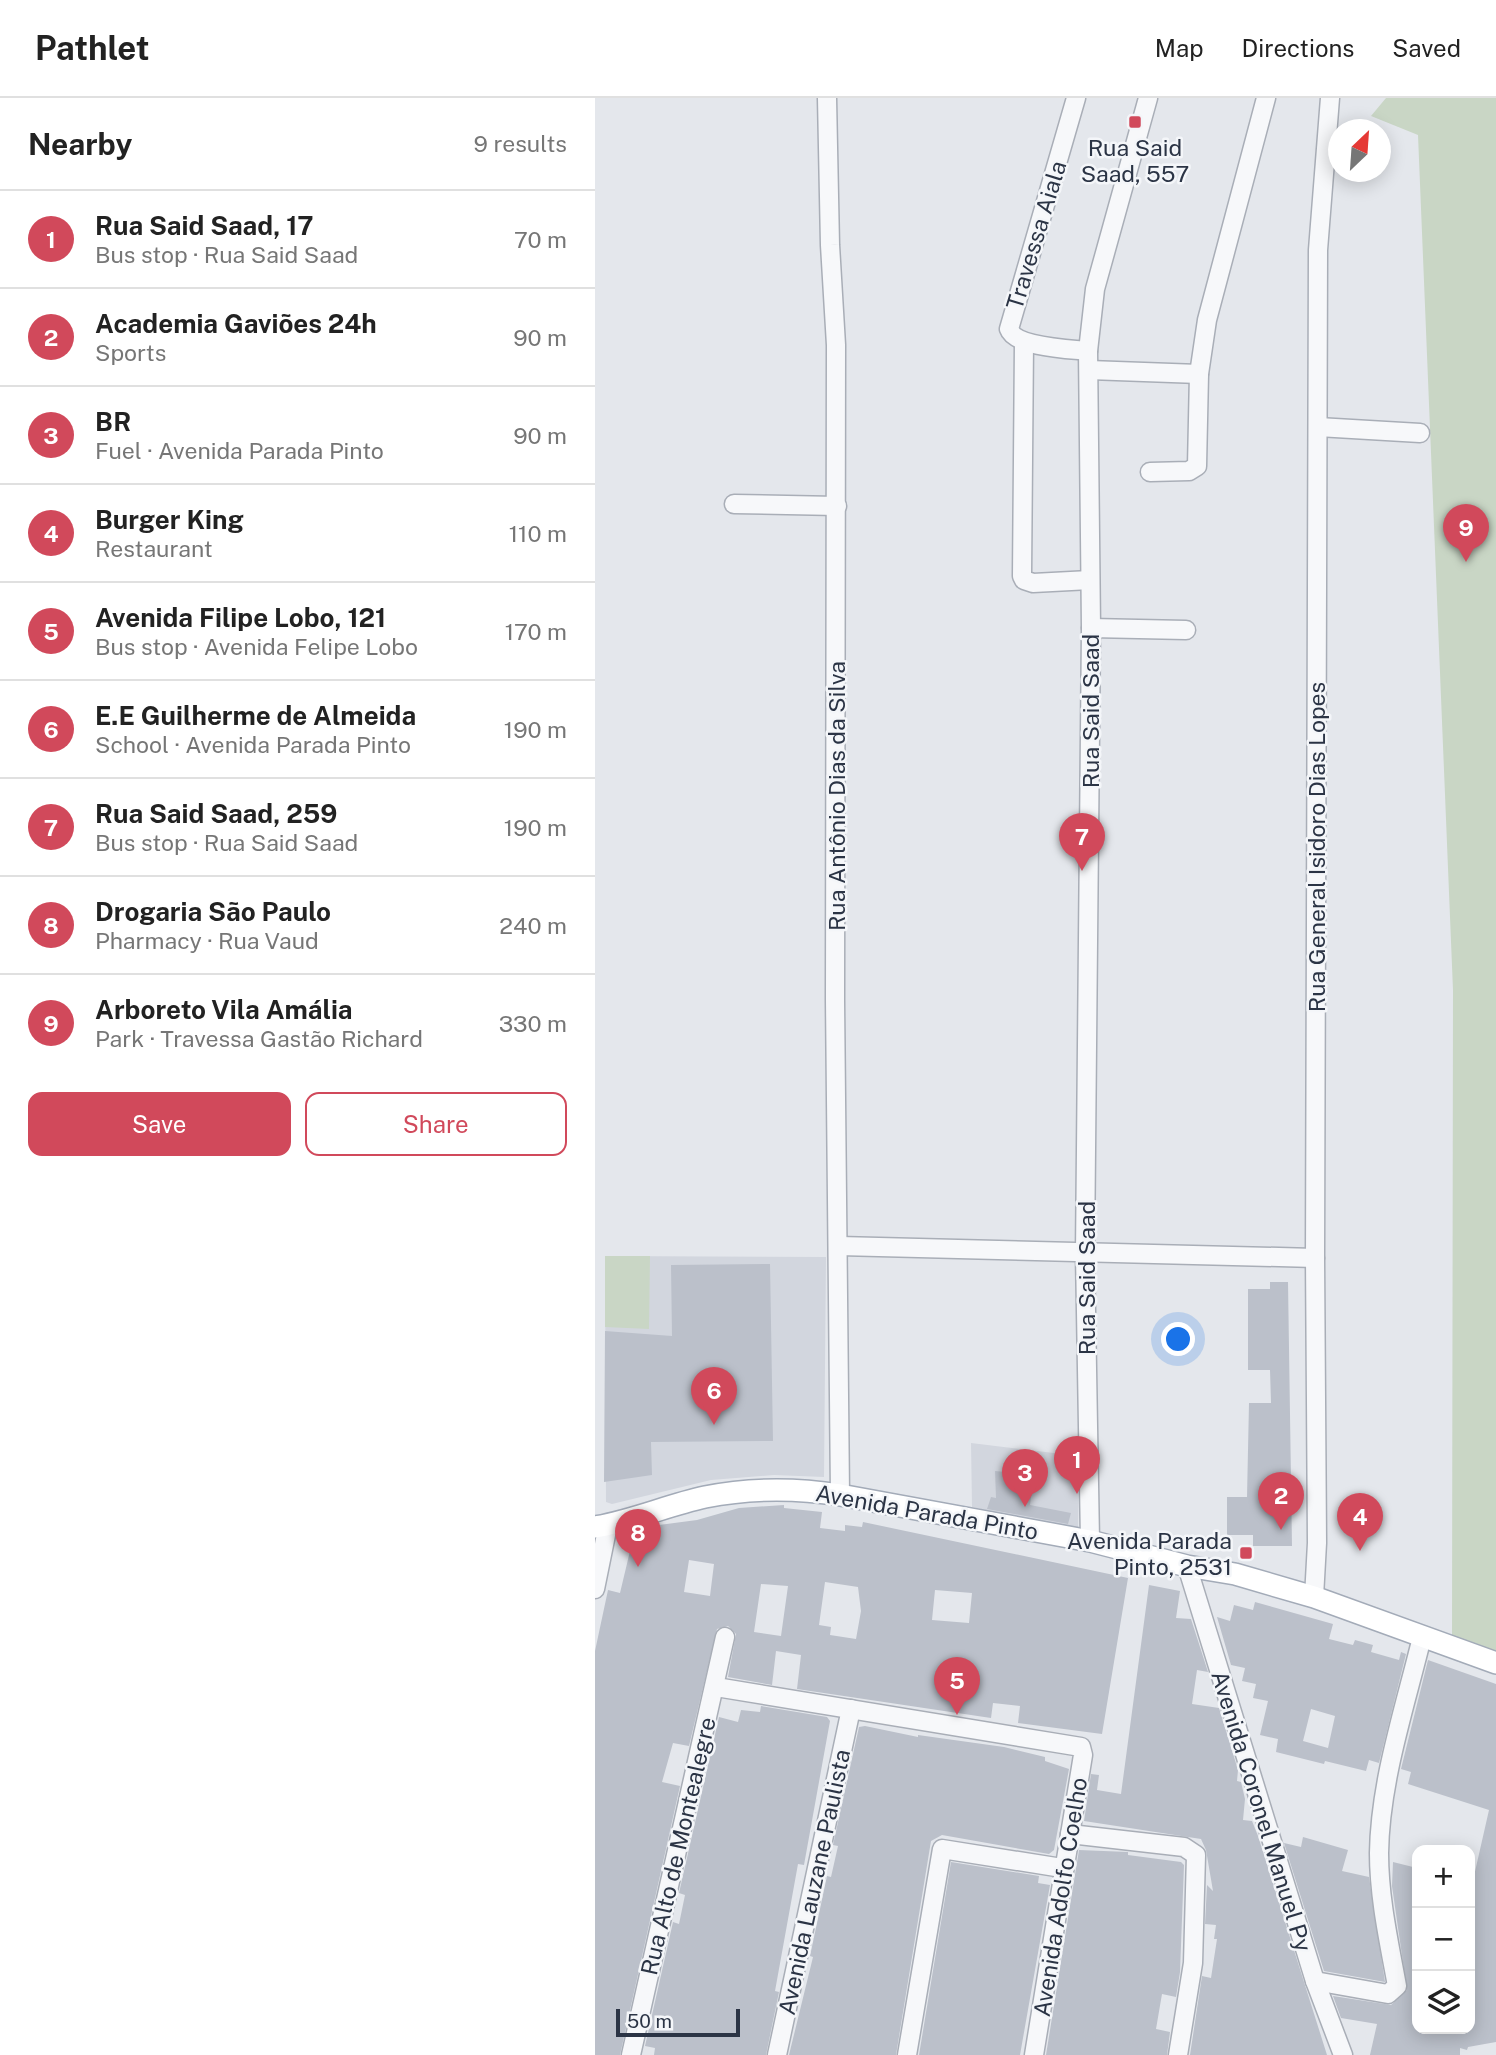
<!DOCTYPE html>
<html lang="en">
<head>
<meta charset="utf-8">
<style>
	body { margin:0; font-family:"Public Sans",sans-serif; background:#f2f2f2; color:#222 }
	.controls { position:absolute; right:21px; bottom:21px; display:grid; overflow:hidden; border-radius:14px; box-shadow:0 4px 18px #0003 }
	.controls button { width:63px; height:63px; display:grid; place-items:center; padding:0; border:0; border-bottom:2px solid #e0e0e0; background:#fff; color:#222; font:35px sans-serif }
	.compass { position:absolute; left:733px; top:21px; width:63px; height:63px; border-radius:50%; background:#fff; box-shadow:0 4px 18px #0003; rotate:25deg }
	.scale { position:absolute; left:21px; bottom:18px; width:124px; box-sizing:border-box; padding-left:7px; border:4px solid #2b3445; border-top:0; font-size:19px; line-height:24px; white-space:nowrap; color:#2b3445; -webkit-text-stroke:5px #f4f6f9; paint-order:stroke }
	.you { position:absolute; left:584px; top:1242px; width:24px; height:24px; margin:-18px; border:5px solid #fff; border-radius:50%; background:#1a73e8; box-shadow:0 0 0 10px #1a73e833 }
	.badge { display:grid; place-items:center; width:46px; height:46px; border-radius:50%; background:#d1495b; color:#fff; font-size:23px; font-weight:700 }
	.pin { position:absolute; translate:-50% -58px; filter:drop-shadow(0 2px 4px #0008) }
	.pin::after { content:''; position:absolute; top:37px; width:24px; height:21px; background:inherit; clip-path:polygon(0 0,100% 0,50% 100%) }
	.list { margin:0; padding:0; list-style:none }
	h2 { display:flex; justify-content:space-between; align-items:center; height:91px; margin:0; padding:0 28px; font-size:30px }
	h2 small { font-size:23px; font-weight:400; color:#767676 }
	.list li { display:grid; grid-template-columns:46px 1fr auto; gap:21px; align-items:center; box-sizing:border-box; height:98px; padding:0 28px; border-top:2px solid #e0e0e0 }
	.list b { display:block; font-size:26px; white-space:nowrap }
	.list p { margin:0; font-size:23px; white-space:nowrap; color:#767676 }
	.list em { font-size:23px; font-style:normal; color:#767676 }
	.actions { display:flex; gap:14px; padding:21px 28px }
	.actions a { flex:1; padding:16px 0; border:2px solid #d1495b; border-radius:14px; text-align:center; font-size:24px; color:#d1495b }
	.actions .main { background:#d1495b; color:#fff }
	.icon { flex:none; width:38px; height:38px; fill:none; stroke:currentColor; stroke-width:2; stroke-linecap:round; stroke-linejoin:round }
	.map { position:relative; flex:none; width:901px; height:1957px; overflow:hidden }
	header { display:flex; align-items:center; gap:42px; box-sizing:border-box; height:98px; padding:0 35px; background:#fff; border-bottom:2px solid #e0e0e0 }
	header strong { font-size:33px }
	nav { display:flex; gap:38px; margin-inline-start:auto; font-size:24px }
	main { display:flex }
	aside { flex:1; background:#fff }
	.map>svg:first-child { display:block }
</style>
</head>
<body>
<header>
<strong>Pathlet</strong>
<nav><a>Map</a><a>Directions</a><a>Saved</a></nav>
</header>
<main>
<aside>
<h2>Nearby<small>9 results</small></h2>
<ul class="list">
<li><span class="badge">1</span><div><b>Rua Said Saad, 17</b><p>Bus stop · Rua Said Saad</p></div><em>70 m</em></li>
<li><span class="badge">2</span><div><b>Academia Gaviões 24h</b><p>Sports</p></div><em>90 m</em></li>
<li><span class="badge">3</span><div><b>BR</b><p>Fuel · Avenida Parada Pinto</p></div><em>90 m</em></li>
<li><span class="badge">4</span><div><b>Burger King</b><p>Restaurant</p></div><em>110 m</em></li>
<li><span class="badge">5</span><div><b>Avenida Filipe Lobo, 121</b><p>Bus stop · Avenida Felipe Lobo</p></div><em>170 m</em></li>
<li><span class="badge">6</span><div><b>E.E Guilherme de Almeida</b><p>School · Avenida Parada Pinto</p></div><em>190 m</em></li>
<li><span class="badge">7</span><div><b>Rua Said Saad, 259</b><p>Bus stop · Rua Said Saad</p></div><em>190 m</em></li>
<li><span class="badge">8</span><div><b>Drogaria São Paulo</b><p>Pharmacy · Rua Vaud</p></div><em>240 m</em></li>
<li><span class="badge">9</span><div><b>Arboreto Vila Amália</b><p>Park · Travessa Gastão Richard</p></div><em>330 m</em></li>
</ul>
<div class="actions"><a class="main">Save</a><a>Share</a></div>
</aside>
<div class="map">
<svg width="901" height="1957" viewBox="0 0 901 1957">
	<rect width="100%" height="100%" fill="#e4e7ec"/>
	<g fill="#d2d6de">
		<path d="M10 1158 231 1159 229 1379 179 1377 116 1382 17 1406 11 1404Z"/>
		<path d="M376 1345 484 1358 483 1431 377 1409Z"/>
	</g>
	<g fill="#c9d6c5">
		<path d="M791 0H901V1559L857 1544 858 892 823 37 776 18Z"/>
		<path d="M10 1158H55L54 1231 10 1229Z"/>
	</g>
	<g fill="#bbc0ca" fill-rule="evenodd">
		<path d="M175 1166 178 1343 56 1344 57 1377 9 1384 10 1233 77 1238 76 1167Z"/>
		<path d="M675 1184H693L697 1448H658V1437H632V1399H652L654 1305H676L675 1272H653V1191H675Z"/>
		<path d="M400 1373 439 1377 435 1407 476 1415 473 1426 392 1411 396 1399 401 1400Z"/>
		<path d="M189 1407V1410L227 1414 225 1430 250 1433V1427L267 1429 268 1424 533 1480 507 1636 423 1625 425 1608 398 1605 396 1620 202 1591 206 1557 181 1553 177 1587 133 1579 141 1536 133 1528 122 1531 94 1648 78 1645 67 1684 85 1688 25 1957H0V1553L13 1492 25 1495 35 1453 58 1446 64 1427 102 1422 144 1410ZM94 1462 119 1466 115 1498 89 1494ZM230 1484 263 1489 266 1513 261 1541 235 1537 236 1529 224 1527ZM166 1486 193 1488 186 1538 159 1534ZM340 1492 377 1495 374 1525 337 1522Z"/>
		<path d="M554 1487 585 1493 581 1520 596 1521 613 1574 602 1572 597 1606 624 1610 643 1672 642 1683 646 1684 650 1701 648 1722 657 1723 663 1738 732 1957H595L607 1878 616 1880 622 1841H619L621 1827 610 1826 612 1787 618 1793 611 1752 606 1741 489 1723 496 1676 504 1677 502 1692 526 1696Z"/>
		<path d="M660 1504 738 1526 734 1541 758 1547 760 1542 778 1547 776 1554 804 1562 806 1554 811 1556 784 1665 774 1662 771 1673 730 1663 729 1666 681 1654 683 1641 665 1637 673 1603 658 1600 661 1586 647 1583 650 1570 636 1567 622 1519 635 1523 639 1507 658 1512ZM716 1611 740 1618 733 1650 708 1643Z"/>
		<path d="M833 1562 901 1586V1944L873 1949 872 1952 865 1950V1957H775L782 1926 746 1920 738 1898 796 1907 812 1892 797 1788 798 1764 822 1770V1931H875V1777L879 1778 894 1712 813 1686 816 1674 806 1671Z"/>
		<path d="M166 1608 232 1619 235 1623 209 1767 203 1766 180 1893 184 1894 171 1957H59L60 1950 50 1948 78 1824 84 1826 90 1797 84 1795 124 1619 143 1624 146 1612 165 1614Z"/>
		<path d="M270 1628 323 1639V1637L409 1649 450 1659V1663L474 1671 459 1752 454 1756 347 1737 336 1743 301 1957H194L218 1859 215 1858 232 1778 236 1779 243 1748 238 1747 264 1629Z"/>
		<path d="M708 1739 753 1752 747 1773 774 1779 790 1884 729 1873 689 1745 706 1749Z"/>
		<path d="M484 1752 533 1754V1757L586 1764 589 1767 585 1874 581 1899 567 1896 561 1931 575 1934 572 1957H451Z"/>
		<path d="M356 1764 444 1778 443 1785 455 1787 425 1957H324Z"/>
	</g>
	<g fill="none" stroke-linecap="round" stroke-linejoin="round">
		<defs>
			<g id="minor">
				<path d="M232 0 235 147 241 247 240 902 245 1397"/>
				<path d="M481 0 414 231C420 249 475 251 493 253"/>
				<path d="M429 244 427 478 429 482 438 485 495 482"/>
				<path d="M494 272 604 276"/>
				<path d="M723 329 825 335"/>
				<path d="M555 374 594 373 602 368 604 276 612 222 671 0"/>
				<path d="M139 406 242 408"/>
				<path d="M496 530 591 532"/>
				<path d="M244 1148 720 1160"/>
				<path d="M495 1443 490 1156 496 530 493 253 500 191 553 0"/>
				<path d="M592 1468 720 1883 748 1957"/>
				<path d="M0 1491 13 1427"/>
				<path d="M719 1499 722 1445 720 1160 723 152 735 0"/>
				<path d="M121 1589 486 1649 488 1657 439 1957"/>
				<path d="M475 1736 589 1749 601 1757 598 1865 583 1957"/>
				<path d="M720 1883 793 1896 802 1888C794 1844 784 1800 784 1755 785 1683 810 1609 827 1539"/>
				<path d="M36 1957 130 1539"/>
				<path d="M182 1957 256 1611"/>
				<path d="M312 1957 347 1751 467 1770"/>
			</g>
			<path id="major" d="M0 1429C37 1423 73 1407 110 1399 155 1390 200 1390 245 1397L495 1443 592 1468 640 1476 719 1499 901 1565"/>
		</defs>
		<use href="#minor" stroke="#a9aeb7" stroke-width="21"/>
		<use href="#major" stroke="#a3abb8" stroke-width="24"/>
		<use href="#minor" stroke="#f7f8fa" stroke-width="18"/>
		<use href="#major" stroke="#fff" stroke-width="21"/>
	</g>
	<g fill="#d1495b" stroke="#f4f6f9" stroke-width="2.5">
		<rect x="533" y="17" width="14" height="14" rx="3.5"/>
		<rect x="644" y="1448" width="14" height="14" rx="3.5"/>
	</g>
	<g text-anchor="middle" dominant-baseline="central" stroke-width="5" stroke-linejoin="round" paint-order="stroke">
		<g font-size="23" fill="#2b3445" stroke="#f4f6f9">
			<text x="540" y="49">Rua Said<tspan x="540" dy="26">Saad, 557</tspan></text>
			<text x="637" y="1442" text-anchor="end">Avenida Parada<tspan x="637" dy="26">Pinto, 2531</tspan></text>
		</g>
		<g font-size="23" fill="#2b3445" stroke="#f4f6f9">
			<text transform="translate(441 137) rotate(-73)">Travessa Aiala</text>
			<text transform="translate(495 613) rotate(-90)">Rua Said Saad</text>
			<text transform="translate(241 698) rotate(-90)">Rua Antônio Dias da Silva</text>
			<text transform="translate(721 749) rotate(-90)">Rua General Isidoro Dias Lopes</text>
			<text transform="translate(491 1180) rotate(-90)">Rua Said Saad</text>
			<text transform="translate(332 1414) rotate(10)">Avenida Parada Pinto</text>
			<text transform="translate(667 1713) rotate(73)">Avenida Coronel Manuel Py</text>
			<text transform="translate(83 1748) rotate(-77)">Rua Alto de Montealegre</text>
			<text transform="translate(219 1784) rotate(-78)">Avenida Lauzane Paulista</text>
			<text transform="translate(465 1799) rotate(-81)">Avenida Adolfo Coelho</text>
		</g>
	</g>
</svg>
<div class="controls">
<button>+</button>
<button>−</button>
<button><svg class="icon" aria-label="layers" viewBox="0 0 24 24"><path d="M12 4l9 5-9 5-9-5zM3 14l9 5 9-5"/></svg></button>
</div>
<svg class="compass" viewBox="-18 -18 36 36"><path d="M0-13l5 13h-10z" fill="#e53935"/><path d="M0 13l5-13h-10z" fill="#767676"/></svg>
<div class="scale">50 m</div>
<div class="you"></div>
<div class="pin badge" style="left:482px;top:1396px">1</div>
<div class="pin badge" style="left:686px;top:1432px">2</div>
<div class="pin badge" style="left:430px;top:1409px">3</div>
<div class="pin badge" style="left:765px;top:1453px">4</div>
<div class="pin badge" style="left:362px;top:1617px">5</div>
<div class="pin badge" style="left:119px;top:1327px">6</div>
<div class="pin badge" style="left:487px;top:773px">7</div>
<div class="pin badge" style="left:43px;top:1469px">8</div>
<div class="pin badge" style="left:871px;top:464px">9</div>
</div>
</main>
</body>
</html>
